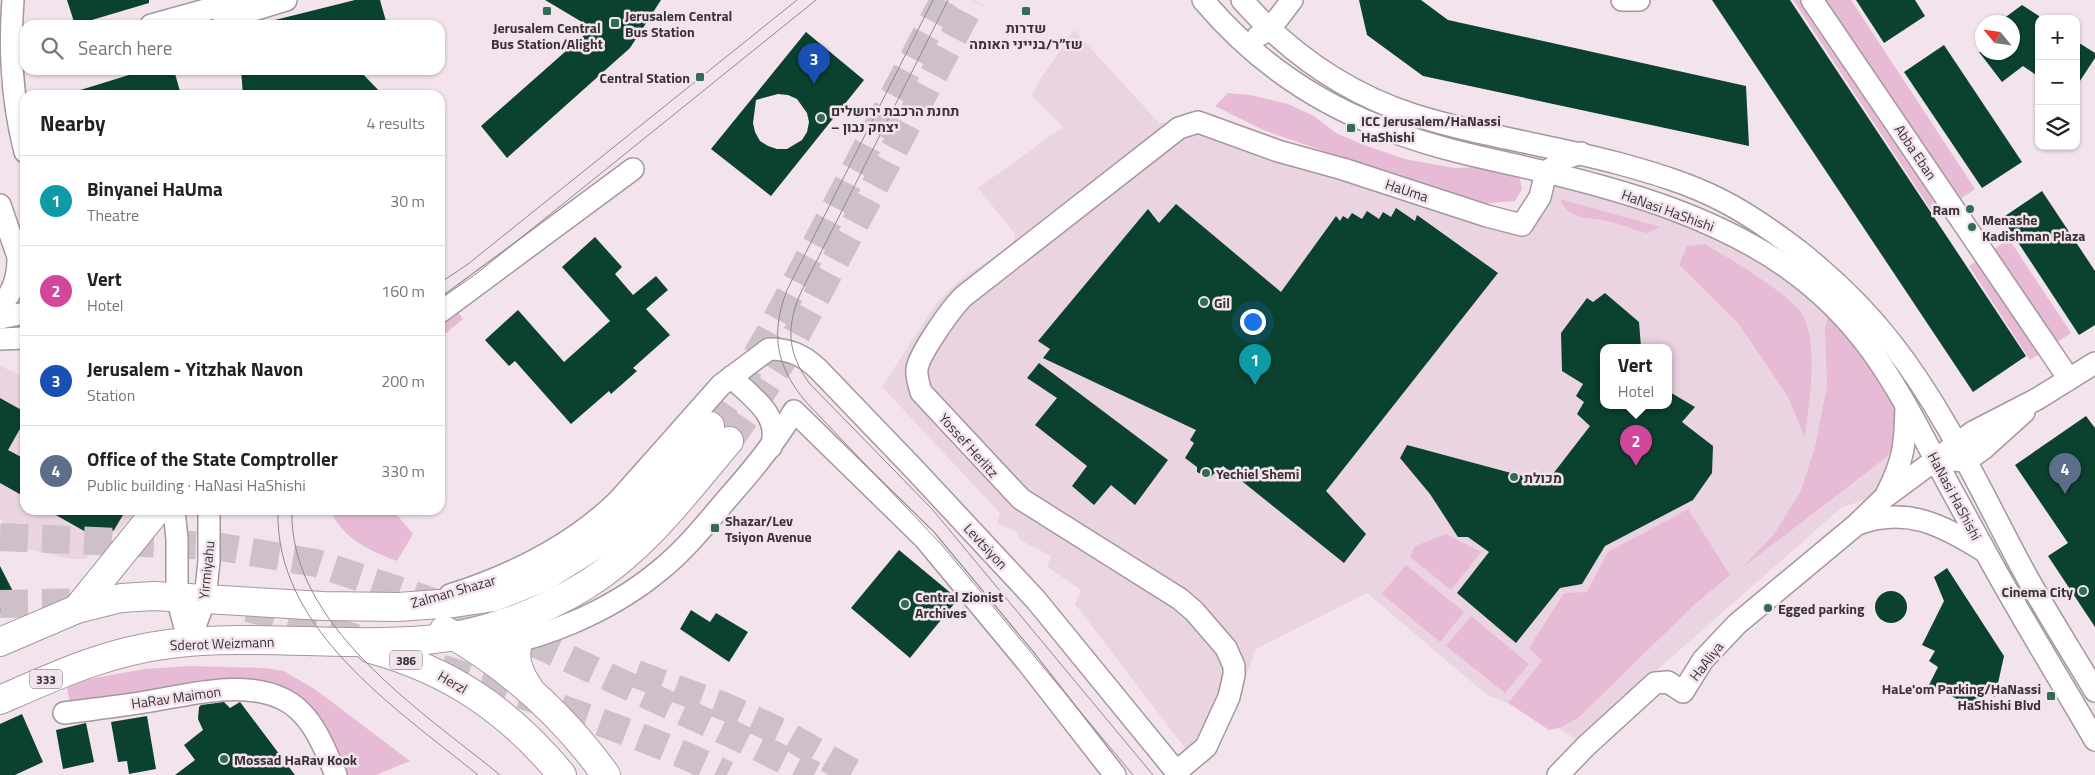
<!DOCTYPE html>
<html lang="en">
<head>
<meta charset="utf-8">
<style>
	body { margin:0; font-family:"Titillium Web",Heebo,sans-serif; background:#f2f2f2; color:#222 }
	.controls { position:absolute; right:15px; top:15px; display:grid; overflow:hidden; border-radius:10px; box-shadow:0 1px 4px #0004 }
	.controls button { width:45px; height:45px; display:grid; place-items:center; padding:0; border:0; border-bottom:1px solid #e0e0e0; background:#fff; color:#222; font:25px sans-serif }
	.compass { position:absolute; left:1975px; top:15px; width:45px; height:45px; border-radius:50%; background:#fff; box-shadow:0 1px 4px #0004; rotate:299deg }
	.you { position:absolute; left:1252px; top:321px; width:18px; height:18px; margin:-12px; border:4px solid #fff; border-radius:50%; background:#1a73e8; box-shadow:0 0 0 8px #1a73e833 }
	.badge { display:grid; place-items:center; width:32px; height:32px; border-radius:50%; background:#111827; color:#fff; font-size:16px; font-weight:700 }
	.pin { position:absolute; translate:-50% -41px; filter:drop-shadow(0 1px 2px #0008) }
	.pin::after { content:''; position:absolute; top:26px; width:18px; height:15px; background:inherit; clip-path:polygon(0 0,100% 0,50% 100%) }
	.popup { position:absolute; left:1600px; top:344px; width:72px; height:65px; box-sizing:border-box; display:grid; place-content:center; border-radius:10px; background:#fff; filter:drop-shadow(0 1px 4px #0005); font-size:16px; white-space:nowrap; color:#767676 }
	.popup b { font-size:19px; color:#222 }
	.popup::after { content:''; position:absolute; left:50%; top:100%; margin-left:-10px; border:10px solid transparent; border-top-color:#fff }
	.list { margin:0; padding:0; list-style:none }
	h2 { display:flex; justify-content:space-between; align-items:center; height:65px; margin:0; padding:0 20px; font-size:21px }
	h2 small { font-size:16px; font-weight:400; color:#767676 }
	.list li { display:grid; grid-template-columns:32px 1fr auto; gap:15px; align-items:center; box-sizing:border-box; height:90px; padding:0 20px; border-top:1px solid #e0e0e0 }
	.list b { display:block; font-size:19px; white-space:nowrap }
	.list p { margin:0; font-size:16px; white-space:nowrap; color:#767676 }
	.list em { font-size:16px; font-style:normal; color:#767676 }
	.icon { flex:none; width:28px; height:28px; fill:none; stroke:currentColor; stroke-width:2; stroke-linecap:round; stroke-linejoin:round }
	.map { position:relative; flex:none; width:2095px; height:775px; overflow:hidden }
	.search { position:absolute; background:#fff; box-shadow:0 1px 4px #0004; left:20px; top:20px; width:425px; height:55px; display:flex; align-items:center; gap:12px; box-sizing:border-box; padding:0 18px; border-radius:15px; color:#767676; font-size:19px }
	.panel { position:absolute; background:#fff; box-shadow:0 1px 4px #0004; left:20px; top:90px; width:425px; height:425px; border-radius:15px }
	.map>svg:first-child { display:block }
</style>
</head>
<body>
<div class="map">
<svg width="2095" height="775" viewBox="0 0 2095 775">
	<rect width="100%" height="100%" fill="#f3e3ed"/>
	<g fill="#ebd4e2" fill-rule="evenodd">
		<path d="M1074 30 1159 123 1198 122 1521 225 1546 172 1761 250 1875 355 1899 469 1869 498 1841 508 1656 671 1586 746 1541 716 1487 695 1367 593 1256 649 1233 712 1192 750 1185 748 1075 604 1081 590 1047 567 1051 556 1020 540 1017 532 997 523 1000 513 882 387 935 305 957 282 1013 244 1015 234 978 188 1063 127 1032 96 1039 81ZM1604 347H1668V405H1604Z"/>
		<path d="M0 366 25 377V510H137L136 514 86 559H71L18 547 10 527 0 519Z"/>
	</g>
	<g fill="#e7bbd6">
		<path d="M1793 0H1851L1975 189 1935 216Z"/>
		<path d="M1228 93 1250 95 1288 104 1314 116 1336 133 1364 145 1405 159 1454 168 1485 167 1510 171 1520 179 1522 189 1515 201 1478 204 1263 130 1215 106Z"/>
		<path d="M1560 199 1660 227 1647 233C1635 231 1624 225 1612 222 1594 217 1569 222 1560 199Z"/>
		<path d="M2009 239 2071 333 2030 360 1969 266Z"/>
		<path d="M1705 244C1729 259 1796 296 1805 320 1818 354 1809 402 1805 438L1787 395 1738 323 1679 265 1687 246Z"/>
		<path d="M453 305 463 319 440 338V315Z"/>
		<path d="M1829 312 1889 385 1896 407 1897 435 1888 456 1742 568 1774 534 1801 491 1815 447 1827 386 1825 328Z"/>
		<path d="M1688 509 1730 575 1695 604 1578 718 1560 728 1549 730 1508 703 1542 661 1529 648 1564 593 1587 592 1608 552Z"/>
		<path d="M330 510H393L413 534 397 561C370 551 343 539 330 510Z"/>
		<path d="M1446 534 1481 552 1451 590 1410 557 1415 546Z"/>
		<path d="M1406 565 1464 612 1440 642 1382 594Z"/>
		<path d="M1471 616 1529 664 1505 693 1446 646Z"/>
		<path d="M188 666 266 668 284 671 316 690 410 761 376 775H348L326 731 280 694 70 703 66 683 145 669Z"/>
	</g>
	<g fill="#0b422f" fill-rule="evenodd">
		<path d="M67 0H149V3L75 25Z"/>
		<path d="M355 0H380L387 25H276L275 20Z"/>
		<path d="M545 0H661L630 48 507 158 481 126 592 28Z"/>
		<path d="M1359 0H1421L1448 20 1746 86 1749 146 1423 76 1367 35Z"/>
		<path d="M1712 0H1790L2026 356 1973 392Z"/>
		<path d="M1856 0H1915L1925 16 1884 43Z"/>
		<path d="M2022 5 2039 16V77L2023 66 2002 82 1979 52H2012V22H1999Z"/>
		<path d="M806 32 864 80 771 196 711 149ZM778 94 788 95 797 99 807 113 809 122 807 132 802 140 787 149H777L768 146 760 141 755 132 753 123 756 100Z"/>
		<path d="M2076 41 2095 53V58L2076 87Z"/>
		<path d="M1944 45 2022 162 1982 188 1904 72Z"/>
		<path d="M145 70H174L181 95H75L74 92Z"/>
		<path d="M241 70H359L383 95H243Z"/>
		<path d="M2042 191 2095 271V325L2079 335 2002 218Z"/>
		<path d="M1176 204 1281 292 1336 216 1340 221 1343 216 1348 219 1352 213 1362 219 1367 211 1379 219 1383 212 1391 217 1396 208 1415 221 1417 215 1498 273 1326 491 1366 534 1344 563 1223 466 1209 478 1197 472V467L1185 458 1194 443 1190 440 1196 430 1043 358 1050 349 1038 341 1148 209 1159 223Z"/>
		<path d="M595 237 622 267 615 274 633 295 656 276 668 290 646 309 670 335 633 368 637 371 611 394 609 391 571 424 515 361 509 366 485 340 518 310 564 362 610 321 562 267Z"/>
		<path d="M1605 293 1639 322 1641 347H1604V405H1668V391L1695 407 1682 422 1713 446 1712 473 1693 500 1605 546 1582 584 1560 588 1516 643 1457 593 1489 552 1468 537H1458L1430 494 1400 458 1407 445 1541 481 1549 479 1590 426 1577 414 1584 402 1576 396 1583 384 1562 371 1561 333 1587 298 1593 302Z"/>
		<path d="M1039 363 1168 460 1135 505 1111 485 1094 505 1072 486 1087 466 1035 425 1057 398 1027 378Z"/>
		<path d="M0 398 25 412V420L8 450 25 459V497L0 483Z"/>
		<path d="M2086 416 2095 428V627L2048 556 2068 543 2015 465Z"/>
		<path d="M47 510H126L114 530 101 537 93 536Z"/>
		<path d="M899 550 958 599 910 658 851 608Z"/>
		<path d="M0 566 19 603 0 613Z"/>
		<path d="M1947 568 2004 656 1995 697 1986 692 1979 710 1929 685 1938 667 1929 661 1935 651 1922 645 1944 601 1934 577Z"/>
		<circle cx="1891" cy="607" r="16"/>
		<path d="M691 610 710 622 716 613 748 632 729 662 680 629Z"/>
		<path d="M224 702 230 708 240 702 295 775H175L195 760 184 745 203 730 198 719 199 707 201 705Z"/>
		<path d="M22 714 43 762 15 775H0V724Z"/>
		<path d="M147 716 156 769 129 774 127 761 118 762 111 722Z"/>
		<path d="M86 723 94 762 63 769 56 730Z"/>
	</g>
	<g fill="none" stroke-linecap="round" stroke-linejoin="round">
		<g stroke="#cec0c9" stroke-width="28" stroke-dasharray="28 14" stroke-linecap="butt">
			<path d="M710 426 746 374 769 334 944 0"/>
			<path d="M729 441 749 412 784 358 973 0"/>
		</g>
		<g stroke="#cec0c9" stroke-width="28" stroke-dasharray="28 14" stroke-linecap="butt">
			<path d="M0 537 215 546 316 563 422 598 524 638 738 737 814 775"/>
			<path d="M0 604 93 602"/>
			<path d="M248 608 334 631 358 639"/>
			<path d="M441 668C538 701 635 730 727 775"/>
			<path d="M636 674 726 707 783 733 857 775"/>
		</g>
		<defs>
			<g id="minor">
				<path d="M13 0C9 52 12 101 25 152"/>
				<path d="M1203 0C1251 57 1311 100 1381 127 1434 149 1491 159 1546 172 1629 192 1714 217 1785 266 1861 319 1892 378 1934 457 1950 488 1967 518 1984 549 2019 614 2058 676 2095 740"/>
				<path d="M1242 0C1289 53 1346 93 1414 115 1480 136 1550 145 1617 163 1653 173 1688 183 1721 200 1749 214 1774 232 1799 251 1834 279 1866 310 1893 345 1945 412 1981 491 2021 566 2044 609 2070 649 2095 691"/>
				<path d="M1622 0H1639"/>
				<path d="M1812 0 2069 379"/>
				<path d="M224 19 286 0"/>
				<path d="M151 25 242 0"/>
				<path d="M1258 36 1270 29 1292 0"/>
				<path d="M0 205 25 277"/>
				<path d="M0 306C13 293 18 278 18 260"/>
				<path d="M440 312 633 169"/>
				<path d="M0 318 25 313"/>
				<path d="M0 339 25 338"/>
				<path d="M731 377C752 397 782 416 771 447"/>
				<path d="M1952 460 1966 461 1983 449 2024 412"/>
				<path d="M1887 493C1904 460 1905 444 1906 407"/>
				<path d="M174 510 177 539V597L189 643"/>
				<path d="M1858 524C1907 506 1942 525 1984 551"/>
				<path d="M450 595C513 575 572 546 619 500L721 385 769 349C790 349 803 355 818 369L915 470 1036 600 1179 775"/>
				<path d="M189 643 205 599 209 561V510"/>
				<path d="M476 650C541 640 608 613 659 571 685 550 706 524 727 499 752 471 775 443 794 411L925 539 1027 662 1115 775"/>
				<path d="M64 713C93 709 123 706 151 701 191 694 244 680 283 699 312 713 324 747 336 775"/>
				<path d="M1176 772 1206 747 1229 697 1234 675V666L1226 648 1194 611 1180 599 1021 499 921 392C919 384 916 377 917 369 919 354 952 307 964 296L1179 128 1198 122 1278 151 1343 169 1487 216 1522 225 1540 197 1546 172 1566 158 1581 153"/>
				<path d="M1558 775 1586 746 1655 683 1668 682 1683 692 1703 660 1737 624 1856 525 1885 497 1973 432 2037 399 2095 363"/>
			</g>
			<g id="major">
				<path d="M77 609 157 510"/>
				<path d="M444 630C508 666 563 715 606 775"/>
				<path d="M0 642 77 609 121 598 154 596 323 606 398 607 454 603 494 597 544 577 600 542 644 505 710 426"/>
				<path d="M371 649C451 671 509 711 562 775"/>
				<path d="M529 688C507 657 516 639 536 611"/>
				<path d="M0 700C57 675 106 652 169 644 254 634 340 647 426 640 481 635 539 614 586 585 645 548 685 493 729 441"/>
			</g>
		</defs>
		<use href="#minor" stroke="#a5969f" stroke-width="24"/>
		<use href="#major" stroke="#a5969f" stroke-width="30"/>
		<use href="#minor" stroke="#fff" stroke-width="21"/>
		<use href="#major" stroke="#fff" stroke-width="28"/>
		<g stroke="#92878e" stroke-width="1">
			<path d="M933 0 787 290C770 334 776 366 806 402L941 544 1133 775"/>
			<path d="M948 0 802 290C786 325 786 352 810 384L932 509 1153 775"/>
			<path d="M440 283 468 264 797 0"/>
			<path d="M440 299 476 274 816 0"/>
			<path d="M278 510C274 629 396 708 478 775"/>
			<path d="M292 510C288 625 422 711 500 775"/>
		</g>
	</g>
	<g fill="#336c55" stroke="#f3e3ed" stroke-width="2">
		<rect x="542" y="6" width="10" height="10" rx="2.5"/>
		<rect x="1021" y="6" width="10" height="10" rx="2.5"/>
		<rect x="610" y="18" width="10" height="10" rx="2.5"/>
		<rect x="695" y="72" width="10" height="10" rx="2.5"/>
		<circle cx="821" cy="118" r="5"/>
		<rect x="1346" y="123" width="10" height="10" rx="2.5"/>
		<circle cx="1970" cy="209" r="5"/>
		<circle cx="1972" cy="227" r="5"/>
		<circle cx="1204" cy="302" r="5"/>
		<circle cx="1206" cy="473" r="5"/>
		<circle cx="1514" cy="477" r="5"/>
		<rect x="710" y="523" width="10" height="10" rx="2.5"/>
		<circle cx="2083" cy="591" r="5"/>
		<circle cx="905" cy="604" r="5"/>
		<circle cx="1768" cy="608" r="5"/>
		<rect x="2046" y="691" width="10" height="10" rx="2.5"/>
		<circle cx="224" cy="759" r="5"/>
	</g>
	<g text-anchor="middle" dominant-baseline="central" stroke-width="5" stroke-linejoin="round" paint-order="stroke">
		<g fill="#f3e3ed" stroke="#71686e" stroke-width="1">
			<rect x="390" y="650.5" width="32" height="19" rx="4"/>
			<rect x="30" y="669.5" width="32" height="19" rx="4"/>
		</g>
		<g font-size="12" font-weight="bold" fill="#393337">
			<text x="406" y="660">386</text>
			<text x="46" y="679">333</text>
		</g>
		<g font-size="14" font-weight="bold" fill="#393337" stroke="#f3e3ed" text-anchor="start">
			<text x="625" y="15">Jerusalem Central<tspan x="625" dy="16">Bus Station</tspan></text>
			<text x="547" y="27" text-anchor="middle">Jerusalem Central<tspan x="547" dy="16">Bus Station/Alight</tspan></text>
			<text x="1026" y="27" text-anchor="middle">שדרות<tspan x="1026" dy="16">שז״ר/בנייני האומה</tspan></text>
			<text x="690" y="77" text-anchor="end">Central Station</text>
			<text x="831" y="110">תחנת הרכבת ירושלים<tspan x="831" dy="16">– יצחק נבון</tspan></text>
			<text x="1361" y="120">ICC Jerusalem/HaNassi<tspan x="1361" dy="16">HaShishi</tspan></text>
			<text x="1960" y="209" text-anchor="end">Ram</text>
			<text x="1982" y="219">Menashe<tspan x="1982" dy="16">Kadishman Plaza</tspan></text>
			<text x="1214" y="302">Gil</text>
			<text x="1216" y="473">Yechiel Shemi</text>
			<text x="1524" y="477">מכולת</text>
			<text x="725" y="520">Shazar/Lev<tspan x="725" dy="16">Tsiyon Avenue</tspan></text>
			<text x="2073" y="591" text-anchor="end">Cinema City</text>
			<text x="915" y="596">Central Zionist<tspan x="915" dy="16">Archives</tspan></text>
			<text x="1778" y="608">Egged parking</text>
			<text x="2041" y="688" text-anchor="end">HaLe'om Parking/HaNassi<tspan x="2041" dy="16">HaShishi Blvd</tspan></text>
			<text x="234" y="759">Mossad HaRav Kook</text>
		</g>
		<g font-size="14" fill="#393337" stroke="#f3e3ed">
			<text transform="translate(1916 152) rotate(56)">Abba Eban</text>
			<text transform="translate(1407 190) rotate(18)">HaUma</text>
			<text transform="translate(1668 210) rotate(20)">HaNasi HaShishi</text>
			<text transform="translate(969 445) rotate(48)">Yossef Herlitz</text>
			<text transform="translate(1955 496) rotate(62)">HaNasi HaShishi</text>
			<text transform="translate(986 546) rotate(47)">Levtsiyon</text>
			<text transform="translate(206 570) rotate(-84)">Yirmiyahu</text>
			<text transform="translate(453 591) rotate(-16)">Zalman Shazar</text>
			<text transform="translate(222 643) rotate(-2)">Sderot Weizmann</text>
			<text transform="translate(1706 661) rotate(-52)">HaAliya</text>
			<text transform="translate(453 682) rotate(30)">Herzl</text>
			<text transform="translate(176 697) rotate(-8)">HaRav Maimon</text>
		</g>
	</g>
</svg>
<div class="controls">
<button>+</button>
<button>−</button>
<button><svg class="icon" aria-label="layers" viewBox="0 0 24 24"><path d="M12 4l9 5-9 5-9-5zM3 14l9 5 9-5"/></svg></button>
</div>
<svg class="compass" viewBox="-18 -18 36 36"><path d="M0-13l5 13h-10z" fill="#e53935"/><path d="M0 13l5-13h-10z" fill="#767676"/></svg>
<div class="you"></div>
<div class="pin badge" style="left:1255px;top:385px;background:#0f9aa8">1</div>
<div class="pin badge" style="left:1636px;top:466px;background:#d1479c">2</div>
<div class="popup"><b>Vert</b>Hotel</div>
<div class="pin badge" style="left:814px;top:84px;background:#1a4fb4">3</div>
<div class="pin badge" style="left:2065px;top:494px;background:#5c6f8a">4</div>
<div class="search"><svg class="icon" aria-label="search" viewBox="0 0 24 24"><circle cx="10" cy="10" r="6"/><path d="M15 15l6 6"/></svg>Search here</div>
<section class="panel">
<h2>Nearby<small>4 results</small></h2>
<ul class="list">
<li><span class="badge" style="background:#0f9aa8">1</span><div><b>Binyanei HaUma</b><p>Theatre</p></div><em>30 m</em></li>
<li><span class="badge" style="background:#d1479c">2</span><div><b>Vert</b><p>Hotel</p></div><em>160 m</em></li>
<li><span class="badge" style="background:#1a4fb4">3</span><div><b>Jerusalem - Yitzhak Navon</b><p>Station</p></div><em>200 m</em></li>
<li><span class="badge" style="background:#5c6f8a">4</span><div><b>Office of the State Comptroller</b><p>Public building · HaNasi HaShishi</p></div><em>330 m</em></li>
</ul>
</section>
</div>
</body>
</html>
